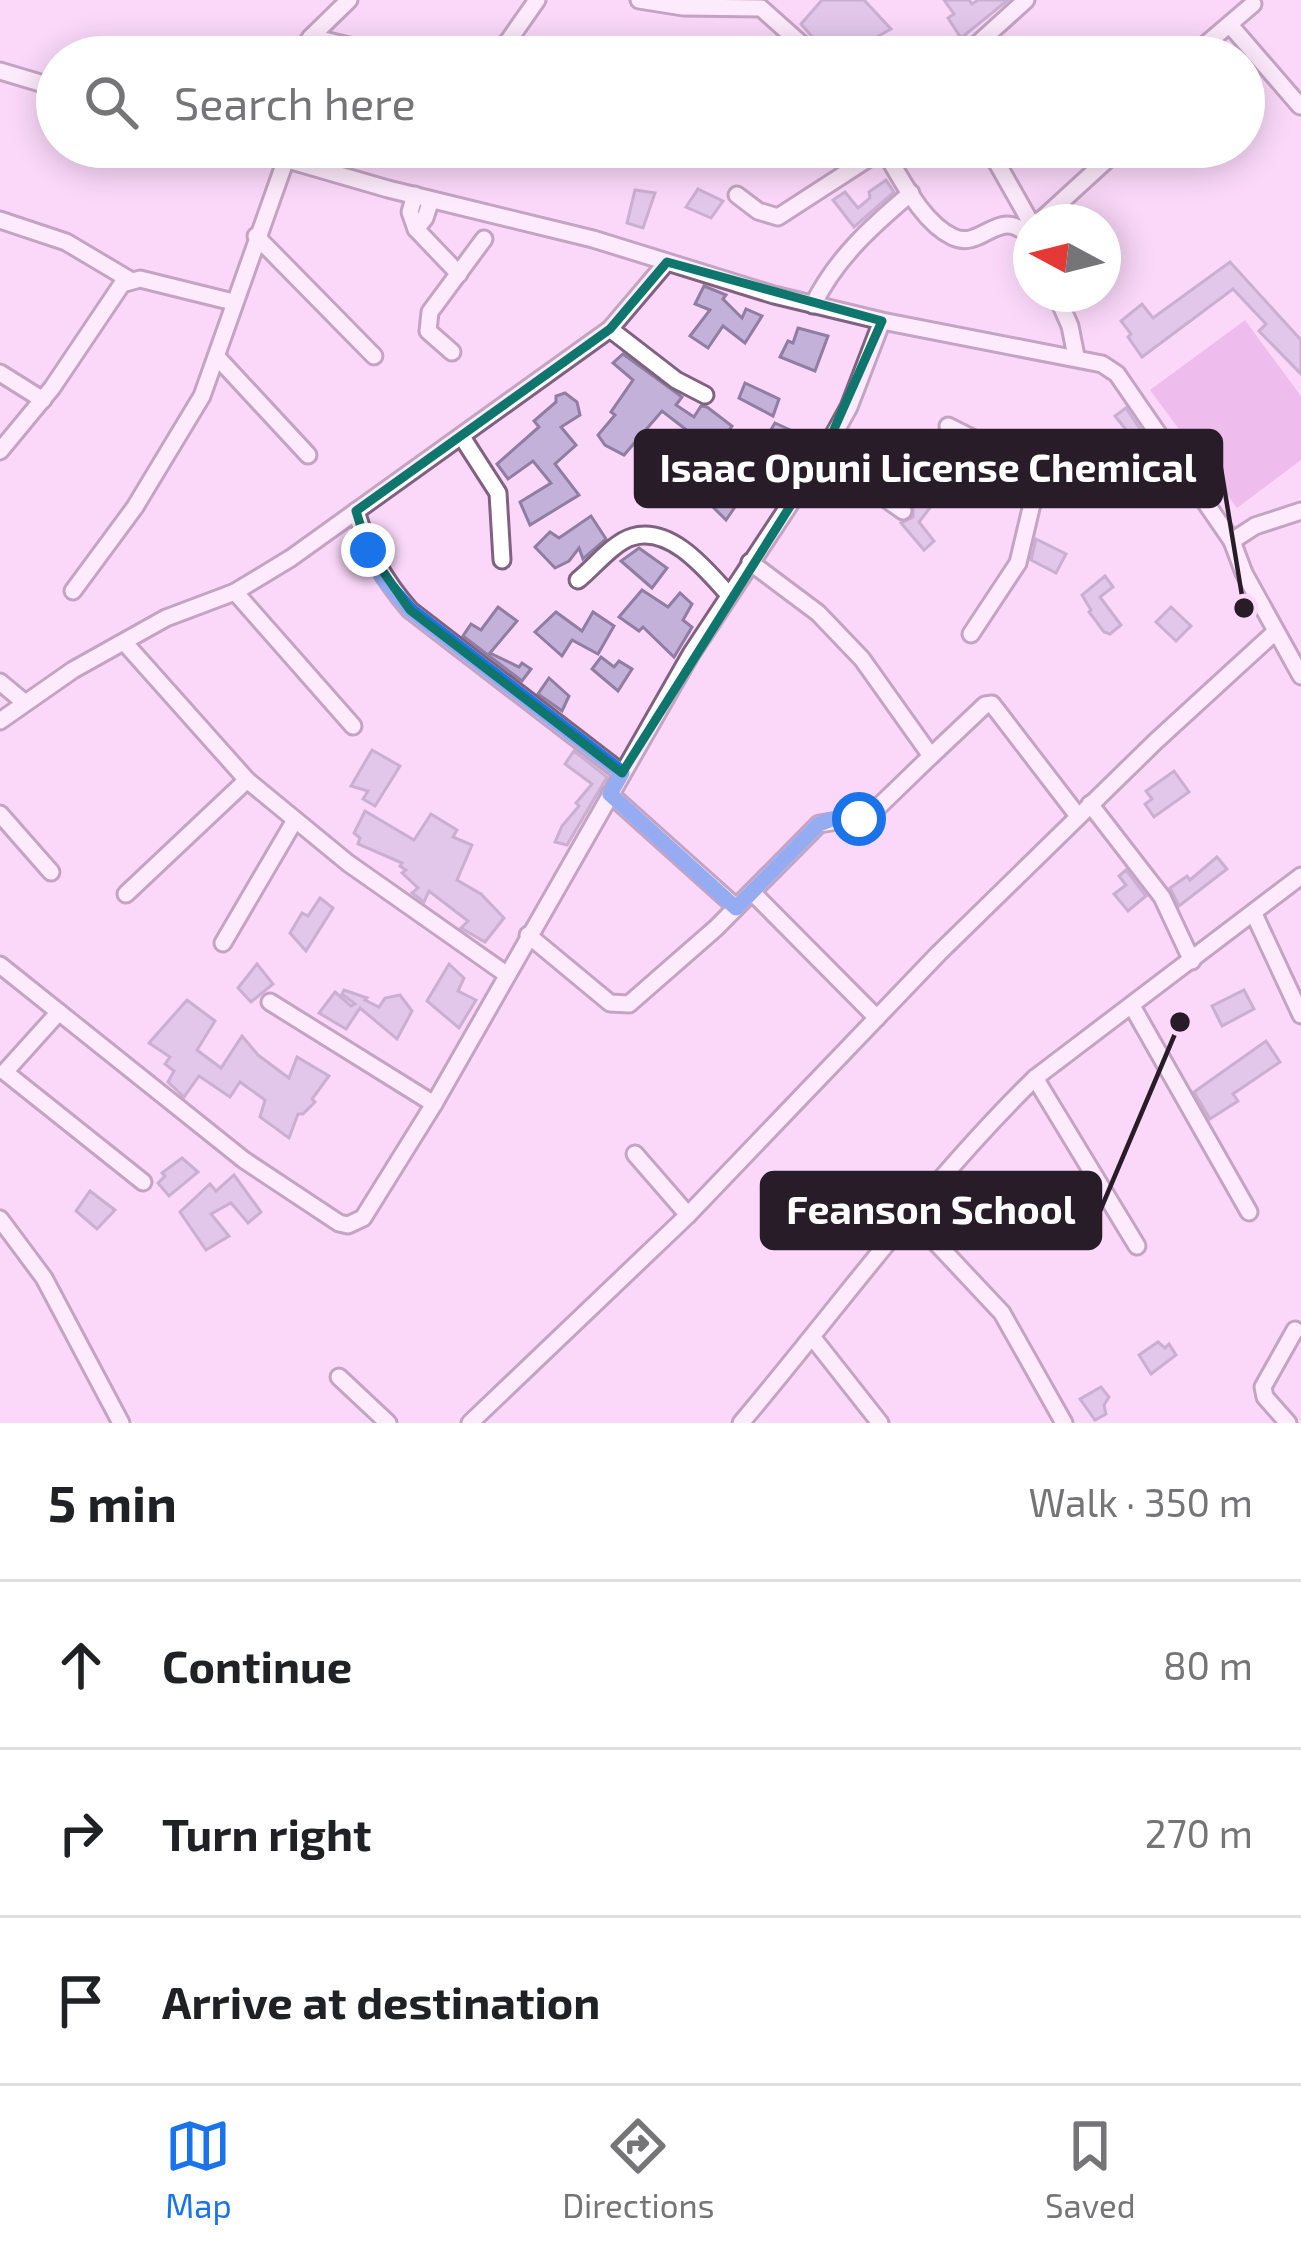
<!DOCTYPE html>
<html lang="en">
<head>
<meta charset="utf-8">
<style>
	body { margin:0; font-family:"Exo 2",sans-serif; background:#f6f6f6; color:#202124 }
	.compass { position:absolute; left:1013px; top:204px; width:108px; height:108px; border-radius:50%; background:#fff; box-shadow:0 6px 30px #0003; rotate:277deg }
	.stop { position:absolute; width:36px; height:36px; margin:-27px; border:9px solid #1a73e8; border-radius:50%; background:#fff }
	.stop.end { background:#1a73e8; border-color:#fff; box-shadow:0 3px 12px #0008 }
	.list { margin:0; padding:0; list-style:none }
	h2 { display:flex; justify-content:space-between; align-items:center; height:156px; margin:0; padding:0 48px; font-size:51px }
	h2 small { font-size:39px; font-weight:400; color:#757577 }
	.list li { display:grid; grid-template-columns:78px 1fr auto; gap:36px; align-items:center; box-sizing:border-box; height:168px; padding:0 48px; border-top:3px solid #e0e0e0 }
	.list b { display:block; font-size:45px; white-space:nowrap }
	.list em { font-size:39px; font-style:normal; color:#757577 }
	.icon { flex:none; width:66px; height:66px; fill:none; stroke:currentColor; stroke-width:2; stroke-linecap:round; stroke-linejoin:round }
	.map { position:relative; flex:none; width:1301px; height:1423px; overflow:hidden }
	.search { position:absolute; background:#fff; box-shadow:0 6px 30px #0003; left:36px; right:36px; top:36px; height:132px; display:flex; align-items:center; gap:30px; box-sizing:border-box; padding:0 42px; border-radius:66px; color:#757577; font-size:45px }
	.sheet { height:660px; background:#fff }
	nav { display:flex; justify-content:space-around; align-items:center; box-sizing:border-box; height:168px; border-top:3px solid #e0e0e0; background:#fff; font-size:33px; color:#757577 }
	nav a { display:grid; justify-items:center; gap:6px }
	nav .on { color:#1a73e8 }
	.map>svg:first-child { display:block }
</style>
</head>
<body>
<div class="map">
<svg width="1301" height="1423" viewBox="0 0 1301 1423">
	<rect width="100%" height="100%" fill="#fbd8fa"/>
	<path fill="#de9cde" d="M1245 320 1301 396V460L1237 508 1150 390Z"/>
	<g fill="#c4b1d9" stroke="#8f7da2" stroke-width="3">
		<path d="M822 0H864L891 29 859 47 869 57H830L801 24Z"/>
		<path d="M944 0H969L972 4 978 0H1008L961 38 948 18 954 14Z"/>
		<path d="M886 180 894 192 854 227 833 200 845 192 858 208 870 198 869 192Z"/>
		<path d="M698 189 723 201 711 218 686 207Z"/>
		<path d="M635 190 655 193 643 228 627 223Z"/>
		<path d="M1230 262 1301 340V374L1259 331 1266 324 1233 289 1142 357 1128 337 1131 334 1121 321 1142 304 1153 318Z"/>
		<path d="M704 286 726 295 723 299 742 318 746 309 762 316 745 343 723 326 708 348 690 336 710 310 695 304Z"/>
		<path d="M798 328 828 336 815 371 780 357 788 341 793 343Z"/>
		<path d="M623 354 682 397 676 405 694 417 701 406 707 407 732 426 715 452 662 411 624 455 605 445 598 435 615 415 611 412 633 380 613 363Z"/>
		<path d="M745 383 779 399 773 416 739 398Z"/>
		<path d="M565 393 577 402 580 415 561 427 576 445 555 464 579 495 530 525 520 502 551 483 533 461 508 479 497 464 539 427 534 421 556 402V396Z"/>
		<path d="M1126 408 1153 448 1143 451 1115 416Z"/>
		<path d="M775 423 801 435 790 457 786 455 766 496 743 476 766 445 763 443Z"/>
		<path d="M709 464 735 487 732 496 737 504 726 520 689 483Z"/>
		<path d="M892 465 925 490 934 478 946 487 919 522 934 541 924 550 901 523 913 517V505L880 480Z"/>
		<path d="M591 516 606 539 583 559 579 548 569 561 555 568 535 547 550 532 559 538Z"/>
		<path d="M1036 539 1066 554 1056 573 1031 560Z"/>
		<path d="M639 548 667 568 652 588 621 561Z"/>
		<path d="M1105 576 1113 587 1100 597 1121 625 1110 634 1104 632 1089 612 1091 610 1082 595Z"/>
		<path d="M642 590 668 607 680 593 692 604 683 620 692 627 674 657 643 627 639 631 619 617Z"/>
		<path d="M498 607 517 621 490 653 519 667 522 663 531 669 522 681 463 636 471 624 481 630Z"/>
		<path d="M1171 607 1191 626 1176 641 1156 622Z"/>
		<path d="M556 612 582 631 593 612 614 626 598 654 572 640 562 656 535 632Z"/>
		<path d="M601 657 614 667 619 661 632 669 618 691 592 669Z"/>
		<path d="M549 678 569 696 562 711 538 694Z"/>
		<path d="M372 750 400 766 375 806 363 799 368 791 351 786Z"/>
		<path d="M574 751 607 777 567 845 555 842 562 826 579 806 576 803 592 784 565 764Z"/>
		<path d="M1174 771 1189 792 1154 817 1145 804 1152 799 1146 791Z"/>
		<path d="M365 811 414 840 431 814 457 830 453 837 472 845 457 880 481 894 504 918 485 942 461 928 468 921 429 891 424 902 412 893 418 888 402 873 406 870 400 866 402 863 358 844 360 838 354 833Z"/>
		<path d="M1217 857 1227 869 1179 906 1170 888 1187 876 1190 880Z"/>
		<path d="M1126 870 1146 896 1128 911 1114 894 1126 885 1119 876Z"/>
		<path d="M320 898 333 908 306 951 290 933 302 913 308 916Z"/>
		<path d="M257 964 273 984 251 1002 238 988Z"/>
		<path d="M449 964 464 978 458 991 476 1000 459 1028 427 1001Z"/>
		<path d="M344 990 367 998 365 1000 379 1007 385 998 400 995 412 1011 397 1039 360 1008 346 1029 319 1013 335 992 351 1006 355 1004 342 994Z"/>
		<path d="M1244 990 1254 1009 1222 1026 1212 1006Z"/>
		<path d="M187 1000 215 1021 197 1050 221 1068 242 1036 258 1055 289 1078 297 1057 329 1076 312 1099 315 1102 303 1114H298L289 1138 260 1117 265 1100 240 1082 230 1097 199 1076 184 1097 168 1082 174 1071 165 1064 170 1057 149 1043Z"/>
		<path d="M1266 1041 1280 1062 1233 1094 1238 1101 1210 1119 1194 1092Z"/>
		<path d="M182 1158 198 1172 169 1196 158 1183 165 1176 162 1173Z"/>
		<path d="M234 1175 261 1212 248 1223 231 1203 211 1214 229 1236 206 1250 180 1212 210 1184 216 1191Z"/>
		<path d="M90 1191 115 1210 97 1229 76 1211Z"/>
		<path d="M1158 1342 1165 1348 1169 1344 1176 1355 1151 1374 1139 1355Z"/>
		<path d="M1101 1387 1109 1397 1104 1405 1106 1414 1095 1420 1080 1399Z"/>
	</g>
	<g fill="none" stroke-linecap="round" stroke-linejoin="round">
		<defs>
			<g id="minor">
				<path d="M639 0 683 7 761 8 816 57"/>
				<path d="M1230 25 1300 106"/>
				<path d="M311 37 395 57"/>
				<path d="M297 57 311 37 349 0"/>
				<path d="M497 57 537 0"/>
				<path d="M963 57 1026 0"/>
				<path d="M1191 57 1253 4"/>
				<path d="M0 71 57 88"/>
				<path d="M243 147 388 189 593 239 774 295 882 321 1102 364 1117 374 1232 541"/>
				<path d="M882 147C900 176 921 222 953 237 983 251 999 203 1031 238"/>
				<path d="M988 147 1031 223"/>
				<path d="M415 195 410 212 416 229 425 218 431 200"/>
				<path d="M737 195 758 211 778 217 883 149"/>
				<path d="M0 220 66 242 130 280"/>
				<path d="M1039 222 1121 147"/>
				<path d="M416 229 459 274"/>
				<path d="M256 236 374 356"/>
				<path d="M1056 294 1070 326 1076 356"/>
				<path d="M813 305C836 258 872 226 911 193"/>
				<path d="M610 329 676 380 705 395"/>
				<path d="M452 352 428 331 430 312 484 239"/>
				<path d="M218 358 308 455"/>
				<path d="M0 373 43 400"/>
				<path d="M948 426 1050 477"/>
				<path d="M462 437 498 493 502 560"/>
				<path d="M0 451 52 388 122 284 140 279 233 302"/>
				<path d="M823 454 903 511"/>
				<path d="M356 511C368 551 383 579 410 610L622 773"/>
				<path d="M1301 511 1255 526 1232 541 1244 573 1301 676"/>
				<path d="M578 580C593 568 614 542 632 537 671 525 707 571 729 595"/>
				<path d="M73 591 135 507 202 396 285 162"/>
				<path d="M235 592 353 726"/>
				<path d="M971 634 1018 563 1037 483 1054 477 1089 483 1172 454"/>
				<path d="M124 642 247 780 348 863 506 974"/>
				<path d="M0 682 24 702"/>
				<path d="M0 721 73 670 166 618 235 592 291 558 610 329 667 262"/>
				<path d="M931 756 985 705 992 704 1078 816"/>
				<path d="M610 794 736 907"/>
				<path d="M1090 804 1162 897 1192 961"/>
				<path d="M0 814 51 872"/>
				<path d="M752 892 877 1018"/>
				<path d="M126 894 247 780"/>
				<path d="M1254 914 1301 1015"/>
				<path d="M528 935 610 1003 629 1004 716 928 819 824 869 816 931 756 862 659 818 613 750 562"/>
				<path d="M223 943 295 820"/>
				<path d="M0 965 244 1160 339 1223 348 1225 363 1218 434 1104 691 654 823 454 849 407 882 321"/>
				<path d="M270 1002 434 1104"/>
				<path d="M1132 1006 1249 1212"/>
				<path d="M59 1012 5 1072 143 1182"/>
				<path d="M1035 1078 1137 1246"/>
				<path d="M635 1154 688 1215"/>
				<path d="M910 1215 1002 1313 1064 1423"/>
				<path d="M0 1219 44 1278 121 1423"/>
				<path d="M813 1338 880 1423"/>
				<path d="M339 1377 388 1423"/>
				<path d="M470 1423 688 1215 939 953 1156 741 1274 633"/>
				<path d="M741 1423C838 1308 927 1184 1035 1078L1301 876"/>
				<path d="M1288 1423 1265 1397 1263 1387 1295 1330"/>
			</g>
		</defs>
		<use href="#minor" stroke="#806280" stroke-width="21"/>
		<use href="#minor" stroke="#fff" stroke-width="15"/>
	</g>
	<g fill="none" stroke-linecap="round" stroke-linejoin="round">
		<path stroke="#1a73e8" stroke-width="15" d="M368 550 382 578 410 610 622 773 610 794 736 908 819 824 832 819H859"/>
	</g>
	<path d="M0 0H1301V1423H0ZM667 262 882 321 823 454 622 773 410 610 368 550 356 511 610 329Z" fill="#fbd8fa" fill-opacity=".55" fill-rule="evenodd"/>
	<path fill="none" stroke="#0f766e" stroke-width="9" stroke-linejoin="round" d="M667 262 882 321 823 454 622 773 410 610 368 550 356 511 610 329Z"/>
	<path fill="none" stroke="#291c29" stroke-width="4.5" d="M1244 608L1221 468M1180 1022L1100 1211"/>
	<g fill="#291c29" stroke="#fbd8fa" stroke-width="4.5">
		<circle cx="1244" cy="608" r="12"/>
		<circle cx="1180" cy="1022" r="12"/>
	</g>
	<g fill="#291c29" stroke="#291c29" stroke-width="4.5">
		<rect x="636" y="431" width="585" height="75" rx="12"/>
		<rect x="762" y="1173" width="338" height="75" rx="12"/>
	</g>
	<g font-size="39" text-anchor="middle" font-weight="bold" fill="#fff">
		<text x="928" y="482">Isaac Opuni License Chemical</text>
		<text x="931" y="1224">Feanson School</text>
	</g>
</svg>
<svg class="compass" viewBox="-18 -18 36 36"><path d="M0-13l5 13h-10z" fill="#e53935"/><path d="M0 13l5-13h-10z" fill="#757577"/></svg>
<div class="stop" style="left:859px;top:819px"></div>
<div class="stop end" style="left:368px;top:550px"></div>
<div class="search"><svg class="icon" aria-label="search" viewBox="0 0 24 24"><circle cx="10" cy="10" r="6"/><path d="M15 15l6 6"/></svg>Search here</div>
</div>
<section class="sheet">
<h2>5 min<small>Walk · 350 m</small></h2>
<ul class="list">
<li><svg class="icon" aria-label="ahead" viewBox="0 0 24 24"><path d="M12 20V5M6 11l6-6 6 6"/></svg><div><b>Continue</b></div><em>80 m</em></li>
<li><svg class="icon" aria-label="right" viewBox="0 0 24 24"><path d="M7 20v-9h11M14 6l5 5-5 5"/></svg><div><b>Turn right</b></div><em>270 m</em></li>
<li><svg class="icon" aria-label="arrive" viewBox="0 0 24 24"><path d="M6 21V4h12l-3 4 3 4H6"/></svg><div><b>Arrive at destination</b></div></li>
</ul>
</section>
<nav>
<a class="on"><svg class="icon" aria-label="map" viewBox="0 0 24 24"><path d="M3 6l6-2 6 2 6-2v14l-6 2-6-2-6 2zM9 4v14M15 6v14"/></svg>Map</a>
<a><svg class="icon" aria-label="directions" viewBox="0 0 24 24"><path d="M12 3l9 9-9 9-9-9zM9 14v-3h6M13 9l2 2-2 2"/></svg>Directions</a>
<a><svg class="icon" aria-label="saved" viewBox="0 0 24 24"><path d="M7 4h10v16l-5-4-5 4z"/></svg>Saved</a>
</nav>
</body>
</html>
